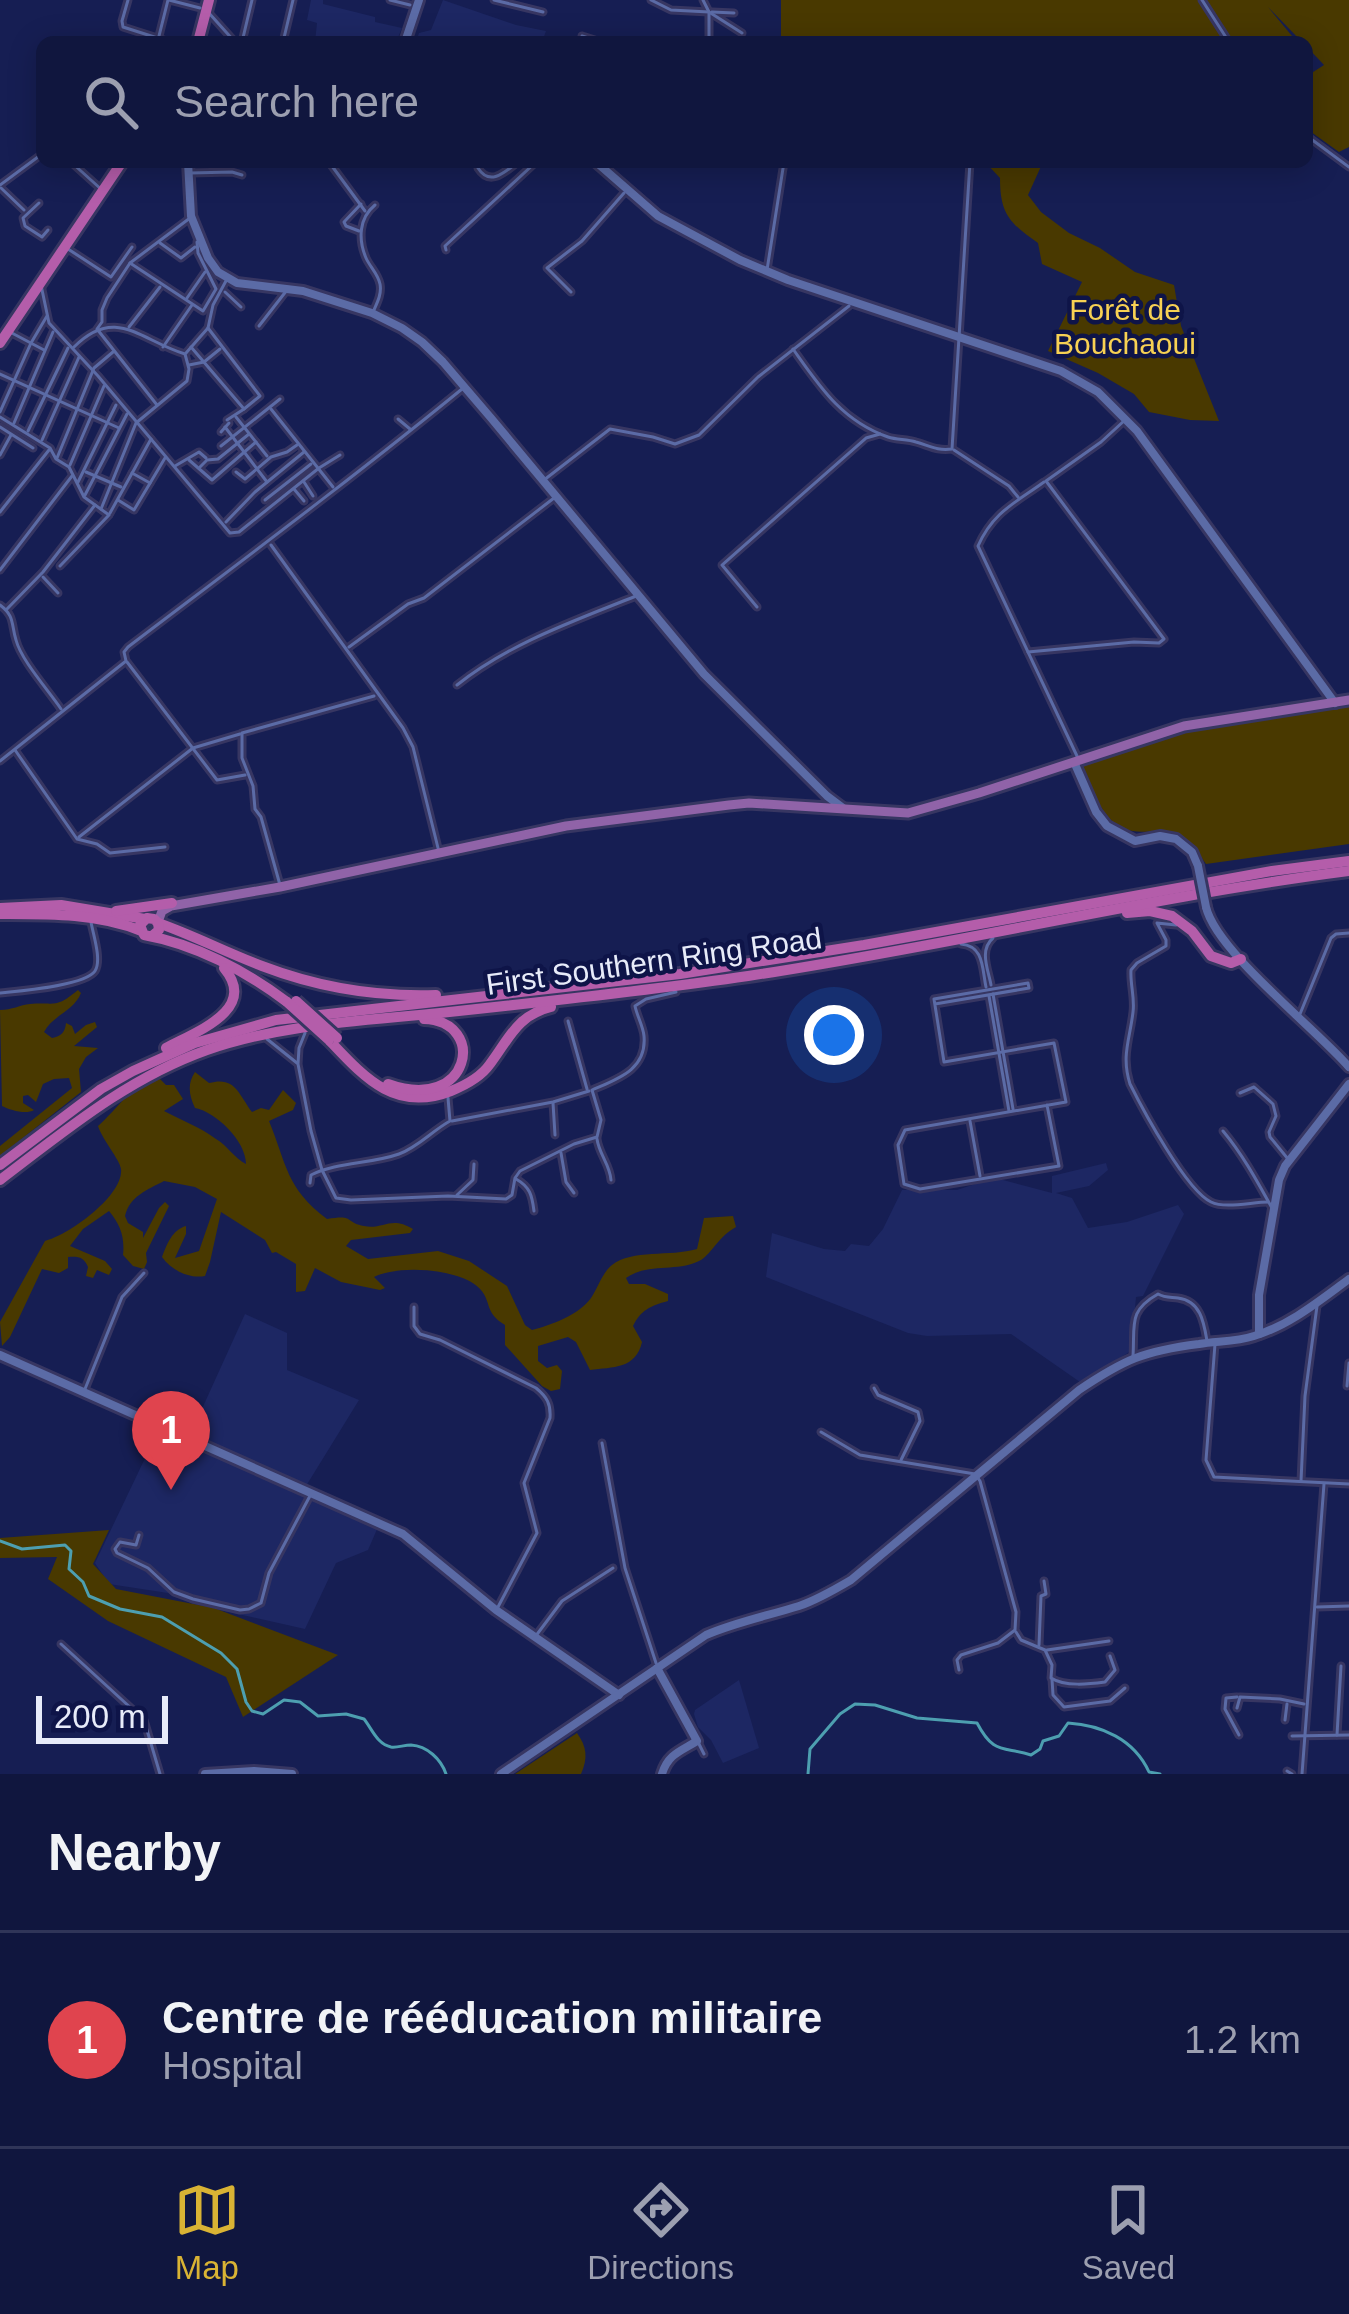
<!DOCTYPE html>
<html lang="en">
<head>
<meta charset="utf-8">
<style>
	body { margin:0; font-family:Helvetica,sans-serif; background:#1e2349; color:#f1f3f6 }
	.scale { position:absolute; left:36px; bottom:30px; width:132px; box-sizing:border-box; padding-left:12px; border:6px solid #e7ebf9; border-top:0; font-size:33px; line-height:42px; white-space:nowrap; color:#e7ebf9; -webkit-text-stroke:9px #0e1448; paint-order:stroke }
	.you { position:absolute; left:834px; top:1035px; width:42px; height:42px; margin:-30px; border:9px solid #fff; border-radius:50%; background:#1a73e8; box-shadow:0 0 0 18px #1a73e833 }
	.badge { display:grid; place-items:center; width:78px; height:78px; border-radius:50%; background:#d9b334; color:#fff; font-size:39px; font-weight:700 }
	.pin { position:absolute; translate:-50% -99px; filter:drop-shadow(0 3px 6px #0008) }
	.pin::after { content:''; position:absolute; top:63px; width:42px; height:36px; background:inherit; clip-path:polygon(0 0,100% 0,50% 100%) }
	.list { margin:0; padding:0; list-style:none }
	h2 { display:flex; justify-content:space-between; align-items:center; height:156px; margin:0; padding:0 48px; font-size:51px }
	h2 small { font-size:39px; font-weight:400; color:#9c9fb0 }
	.list li { display:grid; grid-template-columns:78px 1fr auto; gap:36px; align-items:center; box-sizing:border-box; height:216px; padding:0 48px; border-top:3px solid #303558 }
	.list b { display:block; font-size:45px; white-space:nowrap }
	.list p { margin:0; font-size:39px; white-space:nowrap; color:#9c9fb0 }
	.list em { font-size:39px; font-style:normal; color:#9c9fb0 }
	.icon { flex:none; width:66px; height:66px; fill:none; stroke:currentColor; stroke-width:2; stroke-linecap:round; stroke-linejoin:round }
	.map { position:relative; flex:none; width:1349px; height:1774px; overflow:hidden }
	.search { position:absolute; background:#10163e; box-shadow:0 6px 30px #0003; left:36px; right:36px; top:36px; height:132px; display:flex; align-items:center; gap:30px; box-sizing:border-box; padding:0 42px; border-radius:18px; color:#9c9fb0; font-size:45px }
	.sheet { height:372px; background:#10163e }
	nav { display:flex; justify-content:space-around; align-items:center; box-sizing:border-box; height:168px; border-top:3px solid #303558; background:#10163e; font-size:33px; color:#9c9fb0 }
	nav a { display:grid; justify-items:center; gap:6px }
	nav .on { color:#d9b334 }
	.map>svg:first-child { display:block }
</style>
</head>
<body>
<div class="map">
<svg width="1349" height="1774" viewBox="0 0 1349 1774">
	<rect width="100%" height="100%" fill="#161e53"/>
	<g fill="#1d2763">
		<path d="M311 0H323V4L375 17V22L402 28 396 42H315L317 23 307 20Z"/>
		<path d="M443 0 516 25 546 31 542 42H416L419 33 431 30Z"/>
		<path d="M1106 1163 1108 1170 1089 1186 1056 1193 1072 1198 1088 1228 1127 1222 1178 1205 1184 1214 1143 1296 1136 1297 1131 1351 1080 1382 1011 1334 927 1336 908 1333 766 1277 772 1233 824 1249 845 1251 851 1244 869 1246 883 1229 902 1190H957L990 1179 1003 1180 1052 1193V1176Z"/>
		<path d="M245 1314 287 1333V1370L359 1400 306 1486 191 1433Z"/>
		<path d="M159 1429 378 1527 368 1550 336 1563 305 1629 193 1604 168 1593 109 1584 95 1563Z"/>
		<path d="M739 1680 759 1748 723 1763 711 1740 698 1727 694 1714 695 1710Z"/>
	</g>
	<g fill="#493900">
		<path d="M781 0H1349V147L1339 152 1307 129V76L1324 65 1307 47V42H1302L1268 7 1297 42H784L781 37Z"/>
		<path d="M985 162H1043L1028 195 1041 212 1069 233 1100 248 1135 272 1174 285 1181 326 1219 421 1190 420 1149 412 1134 394 1098 373 1048 351 1082 282 1042 264 1038 243C1009 223 1000 213 1000 178Z"/>
		<path d="M1349 705V844L1206 864C1199 854 1192 841 1180 835 1156 823 1132 844 1108 817 1096 803 1090 781 1082 764L1186 731Z"/>
		<path d="M78 990 81 993C74 1011 53 1015 44 1032L52 1038C61 1036 65 1033 66 1023L72 1026 75 1034 86 1025 95 1022 97 1027 74 1046 98 1048 86 1057 79 1069 81 1092 0 1156V1146L72 1088 69 1078 54 1079 43 1084 36 1102 28 1095 23 1096V1103L34 1110C26 1115 10 1110 2 1106L0 1010C12 1010 20 1005 30 1004 56 1002 55 1009 78 990Z"/>
		<path d="M195 1072 209 1083C235 1076 238 1093 252 1112L261 1108 269 1110 283 1090 296 1103 293 1110 269 1121C287 1165 286 1188 327 1219 355 1214 344 1222 364 1226 383 1230 391 1215 413 1229L410 1233 351 1240 346 1246 368 1259 438 1251 469 1261 507 1286 525 1325 532 1330C551 1325 579 1315 591 1298 598 1288 602 1273 612 1265 632 1249 670 1257 697 1249L704 1218 733 1216 736 1227C718 1237 713 1252 701 1260 678 1273 648 1262 626 1278L629 1284H645L668 1294V1301C650 1306 641 1310 633 1326L642 1342C636 1369 613 1367 590 1370L576 1342 568 1337 538 1346V1361L547 1368 557 1365 562 1371 560 1389 551 1391 542 1386 505 1345V1325C483 1312 493 1301 478 1287 457 1268 397 1265 374 1277L385 1288 380 1290 341 1282 315 1268 305 1291 296 1292V1264L276 1252 272 1253 265 1240 221 1212 210 1262 205 1276C189 1279 171 1270 162 1257 167 1244 172 1230 186 1226V1234L175 1258 199 1251 217 1199 195 1187 164 1181C147 1190 130 1196 125 1216L128 1223 143 1232V1238L159 1208 165 1202 169 1206 146 1253 147 1262 144 1269 133 1266 123 1255C125 1237 120 1224 109 1211L83 1229 70 1246 105 1261 112 1269 109 1275 97 1270 93 1278 86 1276 88 1267C84 1257 78 1256 68 1257V1268L59 1273 42 1269 10 1337 2 1346 0 1322 45 1241C67 1236 124 1196 121 1169 120 1160 102 1139 98 1126 118 1109 132 1082 160 1079L166 1085H174L183 1099 164 1111C181 1120 200 1127 216 1139 228 1146 234 1158 246 1164 246 1141 216 1112 195 1108 189 1095 187 1084 195 1072Z"/>
		<path d="M109 1530 93 1564 116 1589 214 1608 338 1655 243 1717 226 1677 108 1621 48 1579 57 1557 0 1558V1538Z"/>
		<path d="M577 1733C587 1747 588 1758 581 1774H515Z"/>
	</g>
	<g fill="none" stroke-linecap="round" stroke-linejoin="round">
		<g stroke="#4d9fb0" stroke-width="3">
			<path d="M0 1541 22 1549 65 1545 71 1551 69 1569 83 1582 89 1596 120 1609 162 1617 221 1653 237 1669 246 1702 252 1711 263 1714 284 1700 300 1702 318 1716 346 1714 364 1719C372 1729 377 1744 391 1747 397 1748 404 1745 411 1745 427 1746 441 1759 446 1774"/>
			<path d="M808 1774 810 1749 840 1714 855 1704 875 1705 917 1718 977 1723C994 1755 1002 1746 1031 1755L1040 1749 1043 1741 1059 1736 1068 1723C1101 1725 1134 1739 1149 1772L1160 1774"/>
		</g>
		<defs>
			<g id="street">
				<path d="M128 0 122 21 123 27 170 42"/>
				<path d="M169 0 200 8"/>
				<path d="M390 0 410 5"/>
				<path d="M494 0 543 12"/>
				<path d="M651 0 671 10 709 12 742 33"/>
				<path d="M703 0 709 12V42"/>
				<path d="M1202 0 1229 42"/>
				<path d="M208 12 235 42"/>
				<path d="M712 12 734 13"/>
				<path d="M159 36 168 0"/>
				<path d="M242 42 252 0"/>
				<path d="M283 42 293 0"/>
				<path d="M581 42 582 36 601 42"/>
				<path d="M1307 136 1349 167"/>
				<path d="M71 162 102 190"/>
				<path d="M329 162 365 211"/>
				<path d="M480 162 478 168C490 187 505 172 518 162"/>
				<path d="M190 163 206 162"/>
				<path d="M190 173 232 172 242 175"/>
				<path d="M0 185 42 154"/>
				<path d="M1 188 24 210"/>
				<path d="M39 203 23 218 25 226 42 237 48 230"/>
				<path d="M359 231 346 226 344 222 361 204"/>
				<path d="M160 243 181 258 195 247"/>
				<path d="M68 249 111 277 132 247"/>
				<path d="M446 250 445 246 536 162"/>
				<path d="M130 263 203 311 216 289 198 253 197 242"/>
				<path d="M767 270 784 162"/>
				<path d="M41 285 49 323 98 376 230 533 239 532 319 468 340 455"/>
				<path d="M225 292 241 307"/>
				<path d="M571 292 547 268 582 241 624 193"/>
				<path d="M187 298 205 272"/>
				<path d="M373 312C377 303 382 294 380 284 378 274 370 267 366 258 358 239 359 218 375 205"/>
				<path d="M259 326 287 290"/>
				<path d="M129 327 160 287"/>
				<path d="M208 328 260 396 244 409"/>
				<path d="M10 332 44 350"/>
				<path d="M74 347C116 305 141 341 185 354L189 369 187 381 136 423 101 509"/>
				<path d="M163 347 192 305"/>
				<path d="M191 347 244 409 227 420"/>
				<path d="M793 349C820 387 842 421 888 437 897 440 907 439 916 442 930 446 937 451 952 449L970 162"/>
				<path d="M186 353 208 328 213 305 227 279"/>
				<path d="M189 365 204 362 220 349"/>
				<path d="M0 374 119 428"/>
				<path d="M157 405 97 329 102 322V310L107 298 130 263 190 218"/>
				<path d="M271 409 333 487"/>
				<path d="M0 412 31 343 47 316"/>
				<path d="M0 417 50 448 56 459 69 467 84 497 109 515 60 566"/>
				<path d="M236 417 267 456"/>
				<path d="M398 419 410 429"/>
				<path d="M14 423 53 332"/>
				<path d="M0 427 33 448"/>
				<path d="M225 427 267 482"/>
				<path d="M28 431 68 348"/>
				<path d="M221 432 229 423"/>
				<path d="M42 440 79 357"/>
				<path d="M221 446 280 399"/>
				<path d="M954 450 1009 486 1018 497"/>
				<path d="M0 455 11 435"/>
				<path d="M57 458 94 368 113 352"/>
				<path d="M189 460 212 480 256 442"/>
				<path d="M70 465 104 386"/>
				<path d="M175 466 199 452 206 458"/>
				<path d="M200 467 207 460 218 459 249 434"/>
				<path d="M86 472 121 487"/>
				<path d="M236 472 245 479 271 457 287 452 297 445"/>
				<path d="M132 473 150 483"/>
				<path d="M544 480 610 429 653 437 675 444 699 435 758 377 849 306"/>
				<path d="M78 482 116 405"/>
				<path d="M304 482 313 496"/>
				<path d="M1044 482C1015 503 993 512 978 546L1077 756"/>
				<path d="M294 489 304 501"/>
				<path d="M85 495 127 414"/>
				<path d="M118 500 134 510 165 458"/>
				<path d="M265 500 311 464"/>
				<path d="M0 512 49 450"/>
				<path d="M110 513 151 439"/>
				<path d="M226 522 255 492 304 452"/>
				<path d="M271 545 403 728 413 747 439 852"/>
				<path d="M0 570 72 476"/>
				<path d="M43 577 58 593"/>
				<path d="M0 605C15 616 11 624 16 640 21 660 49 691 61 709"/>
				<path d="M757 607 722 565 866 438 880 434"/>
				<path d="M7 609 43 572 95 505"/>
				<path d="M349 647 408 604 424 598 554 498"/>
				<path d="M1028 652 1134 642 1159 643 1164 639 1046 481 1101 442 1125 420"/>
				<path d="M127 662 217 780 245 775"/>
				<path d="M457 685C510 643 574 621 636 596"/>
				<path d="M15 750 77 839 97 844 110 853 165 847"/>
				<path d="M0 761 126 661 124 652 128 647C240 562 353 478 462 389"/>
				<path d="M79 837 193 748 240 734"/>
				<path d="M280 885 261 817 255 809 253 786 242 758V733L374 696"/>
				<path d="M1176 925 1157 923 1166 940V946L1137 963 1131 970C1130 984 1135 998 1133 1012 1130 1039 1121 1056 1130 1084 1143 1110 1186 1190 1211 1202 1225 1209 1252 1202 1268 1202"/>
				<path d="M961 944C984 946 982 968 986 987"/>
				<path d="M991 985C988 969 979 950 993 938"/>
				<path d="M0 993C18 991 85 986 95 971 102 960 93 934 91 922"/>
				<path d="M993 994 1013 1109"/>
				<path d="M989 996 1009 1111"/>
				<path d="M935 1004 1029 988 1028 983 934 999 944 1062 1054 1043 1066 1102 905 1130 898 1145 904 1184 920 1189 1059 1166 1047 1105"/>
				<path d="M1300 1014 1331 938 1336 934 1349 933"/>
				<path d="M568 1021 587 1089"/>
				<path d="M305 1033 299 1048 298 1064 311 1131 322 1170 336 1198 351 1200 448 1196 506 1199 512 1195 515 1178 520 1171 574 1144 597 1137 601 1120 592 1090C617 1079 647 1070 644 1036 643 1026 637 1016 635 1006L646 999 676 992"/>
				<path d="M267 1039 297 1063"/>
				<path d="M1240 1093 1254 1087 1273 1104 1276 1116 1269 1132 1270 1137 1288 1159"/>
				<path d="M553 1103 555 1135"/>
				<path d="M452 1121 553 1102 589 1091"/>
				<path d="M970 1121 980 1176"/>
				<path d="M1223 1131C1243 1155 1257 1181 1272 1208"/>
				<path d="M597 1139C599 1154 610 1165 611 1180"/>
				<path d="M561 1153 566 1182 574 1193"/>
				<path d="M516 1179C530 1187 532 1195 534 1211"/>
				<path d="M310 1183 311 1175C337 1162 371 1164 399 1154 418 1147 432 1131 450 1121L448 1098"/>
				<path d="M457 1195 473 1180 474 1164"/>
				<path d="M414 1307V1326L420 1334 440 1340 536 1388C547 1397 551 1404 550 1418L524 1483 537 1533 498 1607"/>
				<path d="M1215 1344 1206 1460 1214 1477 1349 1484"/>
				<path d="M1133 1356C1135 1324 1128 1311 1158 1294 1165 1298 1171 1297 1178 1298 1201 1301 1204 1323 1207 1341"/>
				<path d="M1347 1386 1349 1363"/>
				<path d="M874 1388 878 1395 918 1412 920 1421 901 1460"/>
				<path d="M85 1389 122 1297 144 1273"/>
				<path d="M821 1432 860 1455 975 1474 980 1481 1016 1612 1015 1630 998 1643 961 1655 957 1660 959 1670"/>
				<path d="M602 1443 625 1568 656 1663"/>
				<path d="M1301 1481 1305 1396 1317 1306"/>
				<path d="M139 1535 136 1545 120 1542 115 1549 117 1553 148 1568 174 1592 193 1599 240 1610 249 1609 261 1603 269 1573 311 1494"/>
				<path d="M1317 1607 1349 1606"/>
				<path d="M1016 1632 1021 1640 1045 1650 1052 1665 1051 1678C1065 1687 1090 1684 1105 1682L1115 1670 1110 1656"/>
				<path d="M535 1637 562 1601 613 1568"/>
				<path d="M61 1644 144 1720 160 1774"/>
				<path d="M1039 1645 1041 1596 1046 1594 1044 1581"/>
				<path d="M1047 1650 1109 1641"/>
				<path d="M1052 1679 1053 1695 1064 1707 1110 1701 1125 1688"/>
				<path d="M1237 1697 1226 1698 1225 1709 1239 1735"/>
				<path d="M1237 1708 1240 1697 1280 1699 1304 1704"/>
				<path d="M1285 1720 1287 1704"/>
				<path d="M1337 1735 1341 1666"/>
				<path d="M1292 1736 1349 1735"/>
				<path d="M698 1742 704 1754"/>
				<path d="M1287 1771 1292 1774"/>
				<path d="M1302 1774 1324 1484"/>
			</g>
			<g id="secondary">
				<path d="M405 42 419 0"/>
				<path d="M188 162 191 216 208 258 218 272 237 283 303 291 372 313 402 328 422 342 443 362 491 418 704 674 827 796 843 808"/>
				<path d="M596 162 658 216 740 260 788 280 1061 371 1098 392 1137 431 1335 703"/>
				<path d="M1074 762 1096 812 1107 826 1135 841 1160 836 1176 839 1192 852 1198 866"/>
				<path d="M1206 907C1216 951 1315 1028 1349 1067"/>
				<path d="M1259 1334V1295L1279 1180 1285 1166 1349 1084"/>
				<path d="M0 1355 403 1534 496 1610 619 1695"/>
				<path d="M657 1668 697 1741C681 1751 668 1754 662 1774"/>
				<path d="M205 1774 254 1771 292 1774"/>
				<path d="M501 1774 706 1635C736 1622 767 1616 799 1606 817 1600 834 1590 851 1580L1079 1390C1125 1359 1144 1351 1199 1344 1217 1341 1236 1342 1254 1336 1290 1325 1319 1301 1349 1279"/>
			</g>
			<path id="primary" d="M158 922 162 911 171 906 280 887 566 826 729 805 749 803 908 813 979 793 1184 726 1349 700"/>
			<g id="highway">
				<path d="M198 42 209 0"/>
				<path d="M0 343 122 162"/>
				<path d="M0 908 61 905 145 919"/>
				<path d="M116 911 172 903"/>
				<path d="M1127 913 1150 911 1172 916 1192 931 1211 956 1231 963 1241 959"/>
				<path d="M0 914C45 914 98 913 141 931"/>
				<path d="M158 923C193 935 227 953 262 966 317 987 377 997 436 995"/>
				<path d="M152 936 159 930 158 923 154 919 147 918 140 925 144 935C195 944 246 971 287 1002"/>
				<path d="M329 1040C364 1077 395 1113 451 1091 466 1085 481 1077 490 1064 509 1039 517 1015 551 1007"/>
				<path d="M166 1048C195 1032 259 1010 224 968"/>
				<path d="M388 1084C471 1114 488 1021 424 1019"/>
				<path d="M0 1165 101 1089 133 1071 195 1043 276 1020 680 974 864 945 1272 871 1349 861"/>
				<path d="M0 1180C66 1130 128 1078 207 1050 282 1024 362 1021 440 1013 543 1002 646 991 748 976 949 946 1147 897 1349 871"/>
			</g>
		</defs>
		<use href="#street" stroke="#373662" stroke-width="9"/>
		<use href="#secondary" stroke="#373662" stroke-width="14"/>
		<use href="#primary" stroke="#373662" stroke-width="15"/>
		<use href="#highway" stroke="#373662" stroke-width="16"/>
		<use href="#street" stroke="#5b6ba6" stroke-width="3"/>
		<use href="#secondary" stroke="#5b6ba6" stroke-width="8"/>
		<use href="#primary" stroke="#9063a8" stroke-width="9"/>
		<use href="#highway" stroke="#b45daa" stroke-width="10"/>
		<defs>
			<path id="secondary-bridge" d="M1198 866 1206 907"/>
			<g id="highway-bridge">
				<path d="M296 1001 337 1038"/>
				<path d="M287 1002 329 1040"/>
			</g>
		</defs>
		<use href="#secondary-bridge" stroke="#373662" stroke-width="14" stroke-linecap="butt"/>
		<use href="#highway-bridge" stroke="#373662" stroke-width="16" stroke-linecap="butt"/>
		<use href="#secondary-bridge" stroke="#5b6ba6" stroke-width="8"/>
		<use href="#highway-bridge" stroke="#b45daa" stroke-width="10"/>
	</g>
	<g text-anchor="middle" dominant-baseline="central" stroke-width="9" stroke-linejoin="round" paint-order="stroke">
		<g font-size="30" fill="#f7d153" stroke="#0e1448">
			<text x="1125" y="309">Forêt de<tspan x="1125" dy="34">Bouchaoui</tspan></text>
		</g>
		<g font-size="30" fill="#e7ebf9" stroke="#0e1448">
			<text transform="translate(654 961) rotate(-8)">First Southern Ring Road</text>
		</g>
	</g>
</svg>
<div class="scale">200 m</div>
<div class="you"></div>
<div class="pin badge" style="left:171px;top:1490px;background:#e0444e">1</div>
<div class="search"><svg class="icon" aria-label="search" viewBox="0 0 24 24"><circle cx="10" cy="10" r="6"/><path d="M15 15l6 6"/></svg>Search here</div>
</div>
<section class="sheet">
<h2>Nearby<small></small></h2>
<ul class="list">
<li><span class="badge" style="background:#e0444e">1</span><div><b>Centre de rééducation militaire</b><p>Hospital</p></div><em>1.2 km</em></li>
</ul>
</section>
<nav>
<a class="on"><svg class="icon" aria-label="map" viewBox="0 0 24 24"><path d="M3 6l6-2 6 2 6-2v14l-6 2-6-2-6 2zM9 4v14M15 6v14"/></svg>Map</a>
<a><svg class="icon" aria-label="directions" viewBox="0 0 24 24"><path d="M12 3l9 9-9 9-9-9zM9 14v-3h6M13 9l2 2-2 2"/></svg>Directions</a>
<a><svg class="icon" aria-label="saved" viewBox="0 0 24 24"><path d="M7 4h10v16l-5-4-5 4z"/></svg>Saved</a>
</nav>
</body>
</html>
